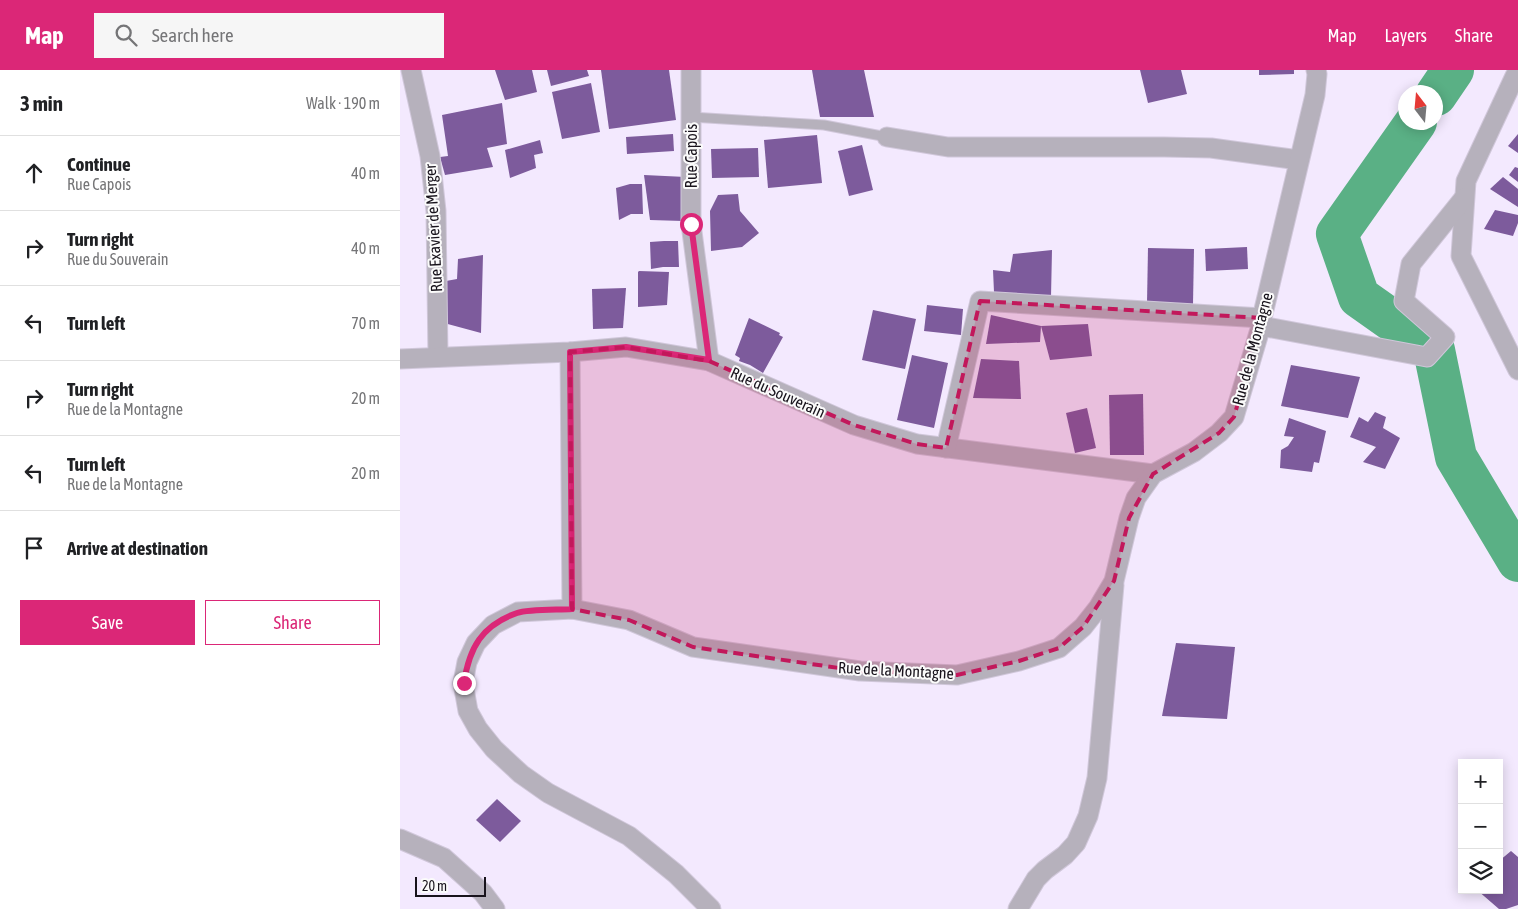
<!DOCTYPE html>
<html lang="en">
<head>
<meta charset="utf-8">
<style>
	body { margin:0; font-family:"Asap Condensed",sans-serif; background:#f6f6f6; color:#202124 }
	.controls { position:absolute; right:15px; bottom:15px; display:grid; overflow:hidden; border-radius:0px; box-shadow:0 2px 12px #0003 }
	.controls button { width:45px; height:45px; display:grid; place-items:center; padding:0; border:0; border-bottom:1px solid #e0e0e0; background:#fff; color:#202124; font:25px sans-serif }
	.compass { position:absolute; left:998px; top:15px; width:45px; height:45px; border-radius:50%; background:#fff; box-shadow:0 2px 12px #0003; rotate:344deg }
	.scale { position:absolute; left:15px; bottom:12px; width:71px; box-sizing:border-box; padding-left:5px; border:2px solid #18131c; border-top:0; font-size:14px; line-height:18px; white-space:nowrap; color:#18131c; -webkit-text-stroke:4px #fbfbfb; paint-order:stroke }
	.stop { position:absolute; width:15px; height:15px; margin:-11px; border:4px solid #db2777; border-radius:50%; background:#fff }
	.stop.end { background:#db2777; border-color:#fff; box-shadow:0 1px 5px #0008 }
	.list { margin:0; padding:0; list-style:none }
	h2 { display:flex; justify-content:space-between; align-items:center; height:65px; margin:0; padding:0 20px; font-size:21px }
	h2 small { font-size:16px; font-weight:400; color:#757577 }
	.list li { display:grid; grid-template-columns:32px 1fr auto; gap:15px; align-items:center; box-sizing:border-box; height:75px; padding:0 20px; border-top:1px solid #e0e0e0 }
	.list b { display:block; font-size:19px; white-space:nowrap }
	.list p { margin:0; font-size:16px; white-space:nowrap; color:#757577 }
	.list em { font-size:16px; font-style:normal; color:#757577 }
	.actions { display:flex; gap:10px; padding:15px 20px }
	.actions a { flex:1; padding:11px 0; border:1px solid #db2777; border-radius:0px; text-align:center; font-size:18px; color:#db2777 }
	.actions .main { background:#db2777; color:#fff }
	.icon { flex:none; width:28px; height:28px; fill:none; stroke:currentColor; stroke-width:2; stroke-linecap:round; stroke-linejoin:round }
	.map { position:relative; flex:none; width:1118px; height:839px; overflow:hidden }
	header { display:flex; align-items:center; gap:30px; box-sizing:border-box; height:70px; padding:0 25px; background:#db2777; color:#fff }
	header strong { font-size:24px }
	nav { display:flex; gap:28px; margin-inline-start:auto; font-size:18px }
	.search { width:350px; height:45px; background:#f6f6f6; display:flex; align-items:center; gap:12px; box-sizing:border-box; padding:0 18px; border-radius:0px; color:#757577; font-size:19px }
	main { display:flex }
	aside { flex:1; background:#fff }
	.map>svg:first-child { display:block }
</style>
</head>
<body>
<header>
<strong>Map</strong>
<div class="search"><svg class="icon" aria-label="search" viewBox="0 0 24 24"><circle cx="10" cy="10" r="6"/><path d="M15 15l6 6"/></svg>Search here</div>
<nav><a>Map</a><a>Layers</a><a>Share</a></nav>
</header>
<main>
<aside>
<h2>3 min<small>Walk · 190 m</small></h2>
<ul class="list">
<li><svg class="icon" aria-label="ahead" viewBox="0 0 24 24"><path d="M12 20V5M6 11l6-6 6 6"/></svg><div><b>Continue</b><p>Rue Capois</p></div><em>40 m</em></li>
<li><svg class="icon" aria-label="right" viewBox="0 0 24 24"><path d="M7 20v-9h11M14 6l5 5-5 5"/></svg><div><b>Turn right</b><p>Rue du Souverain</p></div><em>40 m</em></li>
<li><svg class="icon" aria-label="left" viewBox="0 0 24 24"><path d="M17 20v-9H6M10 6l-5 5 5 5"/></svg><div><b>Turn left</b></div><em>70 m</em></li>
<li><svg class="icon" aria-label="right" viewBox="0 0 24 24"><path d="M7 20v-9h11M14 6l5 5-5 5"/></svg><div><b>Turn right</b><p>Rue de la Montagne</p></div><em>20 m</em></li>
<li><svg class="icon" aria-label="left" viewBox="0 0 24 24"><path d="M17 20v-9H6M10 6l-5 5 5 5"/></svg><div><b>Turn left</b><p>Rue de la Montagne</p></div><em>20 m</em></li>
<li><svg class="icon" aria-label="arrive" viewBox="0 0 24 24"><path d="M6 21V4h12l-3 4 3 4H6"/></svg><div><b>Arrive at destination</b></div></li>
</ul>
<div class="actions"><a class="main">Save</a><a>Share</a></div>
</aside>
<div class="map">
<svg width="1118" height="839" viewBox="0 0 1118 839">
	<rect width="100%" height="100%" fill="#f3e9fe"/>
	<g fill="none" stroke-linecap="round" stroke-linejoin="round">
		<g stroke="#5ab085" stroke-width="42">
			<path d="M1036 25 1053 0"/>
			<path d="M1016 52 937 164 959 227 1034 280 1056 387 1118 491"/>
		</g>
	</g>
	<g fill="#7d5b9c">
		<path d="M95 0H132L137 22 105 30Z"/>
		<path d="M147 0H187L189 6 151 16Z"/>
		<path d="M201 0H269L276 50 209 59Z"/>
		<path d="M412 0H464L474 47H420Z"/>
		<path d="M740 0H781L787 24 748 33Z"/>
		<path d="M859 0H894V4L859 5Z"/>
		<path d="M191 13 200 62 162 69 152 22Z"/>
		<path d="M102 33 107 74 87 78 93 97 45 105 40 87 48 86 42 45Z"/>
		<path d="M273 64 274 81 227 84 226 67Z"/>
		<path d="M1118 64V83L1108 76Z"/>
		<path d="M417 65 422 113 368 118 364 70Z"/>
		<path d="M140 70 143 83 134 85 136 98 110 108 105 80Z"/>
		<path d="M462 75 473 120 449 126 438 81Z"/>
		<path d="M358 78 359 107 312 108 311 79Z"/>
		<path d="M1115 97 1118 98V112L1109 105Z"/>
		<path d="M244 105 286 107 283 151 250 150Z"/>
		<path d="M1103 107 1118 119V137L1090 119Z"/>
		<path d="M230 114H242L243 144H231L219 150 216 118Z"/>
		<path d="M338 124 340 141 359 163 342 177 311 181 310 141 318 125Z"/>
		<path d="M1095 140 1118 145V153L1113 166 1084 159Z"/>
		<path d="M264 171H278L279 197H263L251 199 250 172Z"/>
		<path d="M847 177 848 199 806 201 805 179Z"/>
		<path d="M748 178 794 179 793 234 747 233Z"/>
		<path d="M652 180 651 227 594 222 593 200 610 202 613 184Z"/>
		<path d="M83 185 81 263 44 253 46 211 57 209 58 189Z"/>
		<path d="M239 201 269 202 267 235 238 237V202Z"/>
		<path d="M226 218 223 258 193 259 192 219Z"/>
		<path d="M527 235 563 239 561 265 524 261Z"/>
		<path d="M473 240 516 249 505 299 462 290Z"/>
		<path d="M591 245 641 256 640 272 586 274Z"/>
		<path d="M349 248 380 263 379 265 383 267 363 303 350 295 339 291 340 288 335 285Z"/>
		<path d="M688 254 692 286 650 290 641 256Z"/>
		<path d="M512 285 548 293 534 358 497 350Z"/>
		<path d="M581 289 619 291 621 329 573 328Z"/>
		<path d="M891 295 960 307 948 348 881 336Z"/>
		<path d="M743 324 744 385H710L709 325Z"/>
		<path d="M687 338 696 378 675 383 666 343Z"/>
		<path d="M975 342 986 347 983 358 1000 368 985 399 963 392 976 377 950 367 959 347 968 352Z"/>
		<path d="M889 348 926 361 919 393 914 392 912 402 880 398 881 380 888 376 894 367 884 366Z"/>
		<path d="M776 573 835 577 827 649 762 646Z"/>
		<path d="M97 729 121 751 100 772 76 750Z"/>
		<path d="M1111 781 1118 787V835L1106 839H1099L1077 820H1099V791Z"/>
	</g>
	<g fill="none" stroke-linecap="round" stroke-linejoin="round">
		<defs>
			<path id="service" d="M291 47 424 55 487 67"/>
			<g id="minor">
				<path d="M11 0 30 86 36 141 38 287"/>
				<path d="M291 0V154L309 291"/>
				<path d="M1118 5 1115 6 1066 111 1061 186 1118 300"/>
				<path d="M487 67 548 77H764L811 78 899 90"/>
				<path d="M861 256 1027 287 1045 267 1004 231 1011 194 1064 128"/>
				<path d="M170 282 172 539"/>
				<path d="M0 289 170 282 226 277 309 291 454 355 517 374 753 404"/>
				<path d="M546 378 580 231 862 248"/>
				<path d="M0 769 44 788 83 823 95 839"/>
				<path d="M311 839 276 804 229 766 148 723 121 704 94 679 78 659 68 641 63 613 67 592 76 573 93 555 118 542 172 539 229 550 293 577 460 601 557 605 619 591 659 578 683 557 698 538 714 511 729 448 736 428 753 404 794 382 819 363 834 347 861 256 862 248 915 25 917 4 916 0"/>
				<path d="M618 839 636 809 645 800 665 785 676 773 688 746 697 708 714 515"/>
			</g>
		</defs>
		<use href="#service" stroke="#d0c7da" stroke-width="11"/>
		<use href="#minor" stroke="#d0c7da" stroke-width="21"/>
		<use href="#service" stroke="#b6b1bc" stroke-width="9"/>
		<use href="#minor" stroke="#b6b1bc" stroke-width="19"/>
	</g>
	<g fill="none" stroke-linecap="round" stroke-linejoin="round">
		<path stroke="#db2777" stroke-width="6" d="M64 613C69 578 82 555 117 543 129 539 158 540 172 539L170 282 226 277 309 290 291 154"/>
	</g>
	<path fill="#c2185b" fill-opacity="0.2" stroke="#c2185b" stroke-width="4" stroke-dasharray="10 6" stroke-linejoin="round" d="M580 231 862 248 834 347 819 363 753 404 729 448 714 511 683 557 659 578 619 591 557 605 460 601 293 577 229 550 172 539 170 282 226 277 309 291 454 355 517 374 546 378Z"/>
	<g text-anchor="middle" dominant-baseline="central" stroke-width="4" stroke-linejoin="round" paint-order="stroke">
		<g font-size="16" fill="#18131c" stroke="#fbfbfb">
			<text transform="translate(291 86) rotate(-90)">Rue Capois</text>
			<text transform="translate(33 158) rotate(-93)">Rue Exavier de Merger</text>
			<text transform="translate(852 279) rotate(-75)">Rue de la Montagne</text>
			<text transform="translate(378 322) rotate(24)">Rue du Souverain</text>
			<text transform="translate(496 600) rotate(3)">Rue de la Montagne</text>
		</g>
	</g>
</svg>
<div class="controls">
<button>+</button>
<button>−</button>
<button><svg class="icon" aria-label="layers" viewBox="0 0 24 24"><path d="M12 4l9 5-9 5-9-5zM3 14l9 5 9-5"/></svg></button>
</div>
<svg class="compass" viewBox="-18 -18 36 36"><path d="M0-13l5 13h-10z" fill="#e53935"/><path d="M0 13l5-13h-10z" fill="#757577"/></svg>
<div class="scale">20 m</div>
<div class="stop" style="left:291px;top:154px"></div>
<div class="stop end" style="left:64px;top:613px"></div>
</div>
</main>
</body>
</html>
